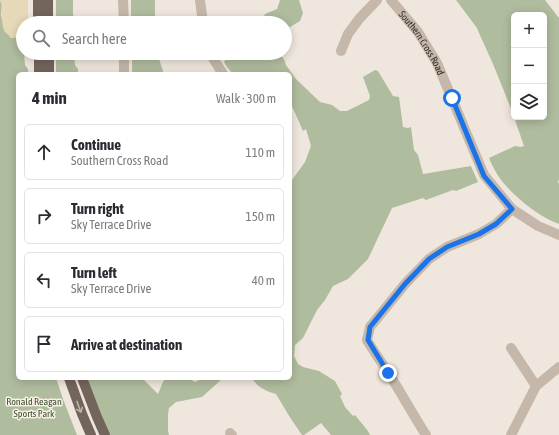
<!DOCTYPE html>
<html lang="en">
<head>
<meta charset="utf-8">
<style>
	body { margin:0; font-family:"Asap Condensed",sans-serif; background:#f7f7f7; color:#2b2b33 }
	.controls { position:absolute; right:12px; top:12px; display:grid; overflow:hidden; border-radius:6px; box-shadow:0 2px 10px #0003 }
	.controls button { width:36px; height:36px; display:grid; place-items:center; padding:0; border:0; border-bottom:1px solid #e1e1e2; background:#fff; color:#2b2b33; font:20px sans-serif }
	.stop { position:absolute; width:12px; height:12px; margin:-9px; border:3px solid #1a73e8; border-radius:50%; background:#fff }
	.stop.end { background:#1a73e8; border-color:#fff; box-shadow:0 1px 4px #0008 }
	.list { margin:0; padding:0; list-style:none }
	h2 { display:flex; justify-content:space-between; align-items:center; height:52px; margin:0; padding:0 16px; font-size:17px }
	h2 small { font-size:13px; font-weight:400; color:#7c7c81 }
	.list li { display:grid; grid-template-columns:26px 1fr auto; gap:12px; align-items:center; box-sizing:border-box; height:56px; margin:0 8px 8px; padding:0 8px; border:1px solid #e1e1e2; border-radius:6px }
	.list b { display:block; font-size:15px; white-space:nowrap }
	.list p { margin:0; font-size:13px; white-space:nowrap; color:#7c7c81 }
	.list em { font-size:13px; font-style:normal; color:#7c7c81 }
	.icon { flex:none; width:22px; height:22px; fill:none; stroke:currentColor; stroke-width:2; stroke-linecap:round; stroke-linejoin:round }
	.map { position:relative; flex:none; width:559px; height:435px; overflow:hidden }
	.search { position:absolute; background:#fff; box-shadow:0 2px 10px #0003; left:16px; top:16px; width:276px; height:44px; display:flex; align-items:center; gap:10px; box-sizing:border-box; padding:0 14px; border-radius:22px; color:#7c7c81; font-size:15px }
	.panel { position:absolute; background:#fff; box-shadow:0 2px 10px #0003; left:16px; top:72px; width:276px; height:308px; border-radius:6px }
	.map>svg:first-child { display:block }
</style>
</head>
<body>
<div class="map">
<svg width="559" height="435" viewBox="0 0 559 435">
	<rect width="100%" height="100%" fill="#efe7dd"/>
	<g fill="#b0bc9e">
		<path d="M0 0 2 4 1 15 5 32 9 35 11 38 23 36V53H24L25 65 28 69V74H18V378H56L63 399 77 435H0Z"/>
		<path d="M56 0H73V15L76 18V23H56Z"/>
		<rect x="131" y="0" width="24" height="23"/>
		<path d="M280 0H299L303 13 300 21 285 30V23H260L265 14 277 9Z"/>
		<path d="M456 0H545L559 18V179L558 182 559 184V224C538 217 509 193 497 174 494 169 491 163 489 158L515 146 521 147 524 146 514 117H544V15H514V116L493 64 479 33 477 28Z"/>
		<path d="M56 53H74L75 65 78 69V74H56Z"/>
		<path d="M132 53H157L164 74H132Z"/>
		<path d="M230 53H278L284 59 286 65 296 79 320 102 332 105 340 111H347L369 100 370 96 363 77 375 70 378 71 393 96 399 97 403 127 408 128 411 127 414 150 418 155 423 174 471 166 478 182 456 191 453 190 426 200 423 198 392 208 368 259 348 279 333 286 325 300 317 310 303 338 295 345 294 356 298 364 303 367 319 371 335 381 342 394 340 396 345 407 353 416 355 415 368 431 370 435H331L321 423 304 435H302L291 419 276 394C266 391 258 388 252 378H290V181L292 180 305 162 311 146 306 129 303 131 292 106H290V74H233L227 67 224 62Z"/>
		<path d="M87 378H142L158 394 163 382 166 378H188L195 382 204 378H223L202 397 176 402 169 408 168 414V431L169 435H110L104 422Z"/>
	</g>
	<path fill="#e6d9b7" d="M0 0H28V23H23V36L11 38C9 35 6 33 4 30 0 20 4 9 0 0Z"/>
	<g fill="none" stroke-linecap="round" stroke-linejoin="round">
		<g stroke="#c5b8aa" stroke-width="10">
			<path d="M123 0 124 23"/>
			<path d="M200 0 203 23"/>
			<path id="s1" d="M391 0 418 32 437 63 484 175 512 209 538 226 559 235"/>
			<path d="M341 51 348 34 359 19 377 0"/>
			<path d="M210 53 211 55 223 74"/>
			<path d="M124 74V53"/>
			<path d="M511 348 536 386"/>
			<path d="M230 433 232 435"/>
			<path d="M426 435C413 415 402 394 389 374 382 363 374 352 367 340L370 327 405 284 429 259 447 247 479 234 496 224 512 209"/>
			<path d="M511 435 536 386 559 367"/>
		</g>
		<g stroke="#74655c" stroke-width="10">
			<path d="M38 0V23"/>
			<path d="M48 0V23"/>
			<path d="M39 53V74"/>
			<path d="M49 53V74"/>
			<path d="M69 378 82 414 91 435"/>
			<path d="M82 378 97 417 105 435"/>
		</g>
	</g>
	<defs><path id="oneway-shaft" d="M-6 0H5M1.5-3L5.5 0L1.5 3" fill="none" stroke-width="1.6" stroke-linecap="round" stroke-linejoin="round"/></defs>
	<use stroke="#bcb2a9" href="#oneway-shaft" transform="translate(79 407) rotate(70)"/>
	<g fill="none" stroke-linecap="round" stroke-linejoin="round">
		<path stroke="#1a73e8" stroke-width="5" d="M388 373 368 340 370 327 405 284 429 259 447 247 479 234 496 224 512 209 484 176 452 98"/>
	</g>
	<g text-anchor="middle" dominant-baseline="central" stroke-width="3" stroke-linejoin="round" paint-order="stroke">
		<g font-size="10" fill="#342d29" stroke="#f7f1e8">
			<text stroke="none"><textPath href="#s1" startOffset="53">Southern Cross Road</textPath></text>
		</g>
		<g font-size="10" fill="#424f2f" stroke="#f7f1e8">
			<text x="34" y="401">Ronald Reagan<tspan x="34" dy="12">Sports Park</tspan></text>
		</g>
	</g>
</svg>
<div class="controls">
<button>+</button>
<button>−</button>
<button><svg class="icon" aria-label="layers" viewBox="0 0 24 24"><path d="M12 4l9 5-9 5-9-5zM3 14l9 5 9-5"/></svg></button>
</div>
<div class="stop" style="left:452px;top:98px"></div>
<div class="stop end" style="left:388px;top:373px"></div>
<div class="search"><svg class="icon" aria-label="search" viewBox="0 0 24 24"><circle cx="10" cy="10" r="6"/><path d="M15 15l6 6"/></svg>Search here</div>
<section class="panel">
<h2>4 min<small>Walk · 300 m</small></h2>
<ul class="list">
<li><svg class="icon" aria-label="ahead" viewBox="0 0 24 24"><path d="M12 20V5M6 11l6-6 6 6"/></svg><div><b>Continue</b><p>Southern Cross Road</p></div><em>110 m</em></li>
<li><svg class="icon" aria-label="right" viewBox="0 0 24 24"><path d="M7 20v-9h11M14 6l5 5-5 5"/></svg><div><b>Turn right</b><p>Sky Terrace Drive</p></div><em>150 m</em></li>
<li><svg class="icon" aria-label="left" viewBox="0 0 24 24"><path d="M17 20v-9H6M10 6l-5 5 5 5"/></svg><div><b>Turn left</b><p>Sky Terrace Drive</p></div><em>40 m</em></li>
<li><svg class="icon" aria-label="arrive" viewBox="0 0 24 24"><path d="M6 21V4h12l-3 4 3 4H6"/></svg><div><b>Arrive at destination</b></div></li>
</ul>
</section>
</div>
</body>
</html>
